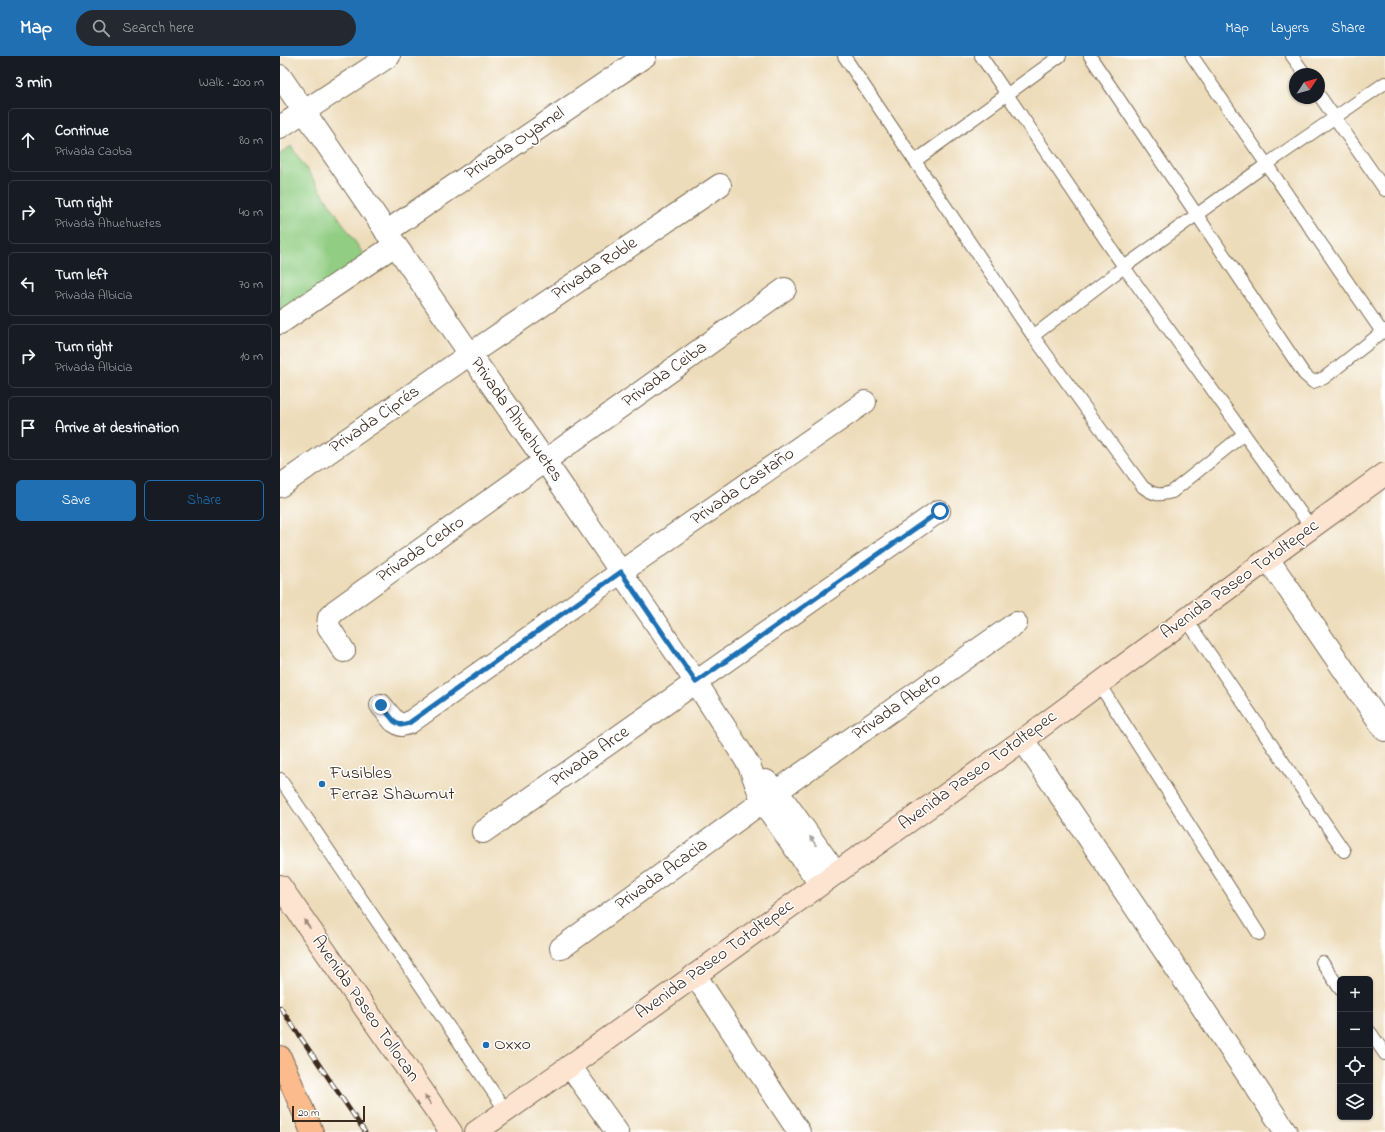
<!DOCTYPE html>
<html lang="en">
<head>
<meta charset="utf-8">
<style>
	body { margin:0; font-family:"Indie Flower",sans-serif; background:#242831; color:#f1f3f6 }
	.controls { position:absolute; right:12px; bottom:12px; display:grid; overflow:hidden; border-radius:6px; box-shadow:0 1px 3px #0004 }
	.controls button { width:36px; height:36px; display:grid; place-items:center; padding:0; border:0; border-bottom:1px solid #363941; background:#171b24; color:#f1f3f6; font:20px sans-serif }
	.compass { position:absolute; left:1009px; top:12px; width:36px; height:36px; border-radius:50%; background:#171b24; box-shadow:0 1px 3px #0004; rotate:54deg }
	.scale { position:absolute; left:12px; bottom:10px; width:73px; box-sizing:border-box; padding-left:4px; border:2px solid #3b2a1e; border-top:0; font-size:11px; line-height:14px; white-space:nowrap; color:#3b2a1e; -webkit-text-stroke:3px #fff; paint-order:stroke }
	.stop { position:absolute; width:12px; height:12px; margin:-9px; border:3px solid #1f6fb2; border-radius:50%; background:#fff }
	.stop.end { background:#1f6fb2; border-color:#fff; box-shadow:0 1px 4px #0008 }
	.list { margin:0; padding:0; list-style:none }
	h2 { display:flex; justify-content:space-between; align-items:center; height:52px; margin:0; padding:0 16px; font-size:17px }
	h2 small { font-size:13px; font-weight:400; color:#9ea1a6 }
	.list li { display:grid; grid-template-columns:26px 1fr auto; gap:12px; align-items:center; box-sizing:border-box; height:64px; margin:0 8px 8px; padding:0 8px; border:1px solid #363941; border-radius:6px }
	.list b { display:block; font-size:15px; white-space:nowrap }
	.list p { margin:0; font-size:13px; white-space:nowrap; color:#9ea1a6 }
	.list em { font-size:13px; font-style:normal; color:#9ea1a6 }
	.actions { display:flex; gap:8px; padding:12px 16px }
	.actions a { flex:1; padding:9px 0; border:1px solid #1f6fb2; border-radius:6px; text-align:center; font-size:14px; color:#1f6fb2 }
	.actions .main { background:#1f6fb2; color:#fff }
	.icon { flex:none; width:22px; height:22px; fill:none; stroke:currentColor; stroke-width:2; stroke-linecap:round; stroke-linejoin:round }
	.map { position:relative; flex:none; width:1105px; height:1076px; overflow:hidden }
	header { display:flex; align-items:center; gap:24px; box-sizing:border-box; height:56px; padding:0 20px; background:#1f6fb2; color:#fff }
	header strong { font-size:19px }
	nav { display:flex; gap:22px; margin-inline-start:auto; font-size:14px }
	.search { width:280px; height:36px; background:#242831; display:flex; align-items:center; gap:10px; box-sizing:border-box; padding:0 14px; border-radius:22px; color:#9ea1a6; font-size:15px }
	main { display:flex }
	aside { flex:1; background:#171b24 }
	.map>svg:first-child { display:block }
</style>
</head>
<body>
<header>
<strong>Map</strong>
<div class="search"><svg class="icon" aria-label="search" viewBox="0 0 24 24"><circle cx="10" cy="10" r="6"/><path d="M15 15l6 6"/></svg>Search here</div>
<nav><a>Map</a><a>Layers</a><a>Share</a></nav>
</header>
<main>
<aside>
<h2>3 min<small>Walk · 200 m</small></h2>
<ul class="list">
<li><svg class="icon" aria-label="ahead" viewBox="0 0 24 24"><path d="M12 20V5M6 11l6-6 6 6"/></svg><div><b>Continue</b><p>Privada Caoba</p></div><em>80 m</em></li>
<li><svg class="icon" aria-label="right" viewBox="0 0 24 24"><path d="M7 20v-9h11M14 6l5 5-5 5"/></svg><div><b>Turn right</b><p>Privada Ahuehuetes</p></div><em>40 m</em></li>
<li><svg class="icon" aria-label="left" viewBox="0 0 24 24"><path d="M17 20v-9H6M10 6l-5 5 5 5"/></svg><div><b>Turn left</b><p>Privada Albicia</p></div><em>70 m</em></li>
<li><svg class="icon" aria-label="right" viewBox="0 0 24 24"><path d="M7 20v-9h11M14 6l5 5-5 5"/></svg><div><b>Turn right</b><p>Privada Albicia</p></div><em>10 m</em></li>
<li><svg class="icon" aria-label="arrive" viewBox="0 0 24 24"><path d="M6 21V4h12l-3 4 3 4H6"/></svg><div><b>Arrive at destination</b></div></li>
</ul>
<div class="actions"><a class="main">Save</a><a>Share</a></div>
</aside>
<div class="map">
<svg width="1105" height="1076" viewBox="0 0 1105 1076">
	<rect width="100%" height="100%" fill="#fff"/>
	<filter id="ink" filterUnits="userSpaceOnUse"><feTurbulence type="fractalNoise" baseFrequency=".025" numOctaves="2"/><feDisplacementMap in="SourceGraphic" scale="8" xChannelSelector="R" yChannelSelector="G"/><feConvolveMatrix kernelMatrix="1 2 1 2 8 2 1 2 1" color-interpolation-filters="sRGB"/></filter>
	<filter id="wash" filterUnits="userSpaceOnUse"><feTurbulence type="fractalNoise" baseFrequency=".012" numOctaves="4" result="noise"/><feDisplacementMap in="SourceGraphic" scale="16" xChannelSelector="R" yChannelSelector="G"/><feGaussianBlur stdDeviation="0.9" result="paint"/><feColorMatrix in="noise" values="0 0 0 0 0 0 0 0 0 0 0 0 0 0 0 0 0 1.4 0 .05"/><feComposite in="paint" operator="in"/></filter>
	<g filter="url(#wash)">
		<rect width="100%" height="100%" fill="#eddcb9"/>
		<path fill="#91cd82" stroke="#667c50" d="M11 90 86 202 0 258V98Z"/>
	</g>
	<g filter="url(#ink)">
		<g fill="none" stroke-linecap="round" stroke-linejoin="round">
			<defs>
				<g id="service">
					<path d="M564 0 753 280 863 431C874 439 878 440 892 436L964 378"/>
					<path d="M701 0 844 211 1031 471"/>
					<path d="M810 0 1024 318 1033 326 1044 322 1105 274"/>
					<path d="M912 0 1102 276"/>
					<path d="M1012 0 1025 18"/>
					<path d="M1039 39 1105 134"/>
					<path d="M635 105 780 0"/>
					<path d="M753 280 844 211 987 108 1105 27"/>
					<path d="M906 563 1064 795"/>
					<path d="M819 628 979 878"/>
					<path d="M0 723 226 1055"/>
					<path d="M1042 906 1060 933"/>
					<path d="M1090 976 1105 998"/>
				</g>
				<g id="minor">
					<path d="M0 20 190 298 265 405 416 626 469 709 483 746 540 828"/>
					<path d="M0 71 109 0"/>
					<path d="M106 176 365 0"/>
					<path d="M0 267 115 189"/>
					<path d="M0 430 190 298 440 129"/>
					<path d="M988 503 1105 674"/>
					<path d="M64 595 48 570 49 561 55 555 505 233"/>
					<path d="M101 649 114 665 121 669 129 667 341 516 585 346"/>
					<path d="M743 684 1006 1076"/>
					<path d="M486 725 497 735 556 817"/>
					<path d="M203 776 659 455"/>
					<path d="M281 892 497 735 736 567"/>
					<path d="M415 919 519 1076"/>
					<path d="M290 1010 337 1076"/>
				</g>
				<g id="secondary">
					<path d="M0 830 171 1076"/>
					<path d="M196 1076 290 1010 556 817 743 684 988 503 1105 418"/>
				</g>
				<path id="trunk" d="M0 1001 32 1076"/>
			</defs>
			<use href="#service" stroke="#796854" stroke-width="14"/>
			<use href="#minor" stroke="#796854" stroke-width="24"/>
			<use href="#secondary" stroke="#796854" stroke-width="24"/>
			<use href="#trunk" stroke="#796854" stroke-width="24"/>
			<use href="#service" stroke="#fff" stroke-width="12"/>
			<use href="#minor" stroke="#fff" stroke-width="22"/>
			<use href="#secondary" stroke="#fde4d1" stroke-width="22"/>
			<use href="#trunk" stroke="#fbbb8d" stroke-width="22"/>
			<defs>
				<path id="rail" d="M0 951 85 1076"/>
			</defs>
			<use href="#rail" stroke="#3b2a1e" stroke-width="4.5"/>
			<use href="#rail" stroke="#fff" stroke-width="3" stroke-dasharray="9" stroke-linecap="butt"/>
		</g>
		<defs><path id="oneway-solid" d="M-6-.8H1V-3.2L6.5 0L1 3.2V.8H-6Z"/></defs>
		<use fill="#a79f9a" href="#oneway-solid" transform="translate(533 785) rotate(-125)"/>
		<g fill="#9c8778">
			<use href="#oneway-solid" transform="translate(27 868) rotate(-125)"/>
			<use href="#oneway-solid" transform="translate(148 1044) rotate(-125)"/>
		</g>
	</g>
	<g fill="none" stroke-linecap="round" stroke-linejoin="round" filter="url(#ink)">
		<path stroke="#1f6fb2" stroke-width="5" d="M101 649 114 665 121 669 129 667 341 516 416 626 660 455"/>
	</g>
	<g fill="#1f6fb2" stroke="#fff" stroke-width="1.5">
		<circle cx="42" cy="728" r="4"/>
		<circle cx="206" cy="989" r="4"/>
	</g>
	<g text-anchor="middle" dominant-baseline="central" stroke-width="3" stroke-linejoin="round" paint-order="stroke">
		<g font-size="18" fill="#3b2a1e" stroke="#fff">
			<text transform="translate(235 88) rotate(-34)">Privada Oyamel</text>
			<text transform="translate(315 213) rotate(-34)">Privada Roble</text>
			<text transform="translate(385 319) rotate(-36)">Privada Ceiba</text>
			<text transform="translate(95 364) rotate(-35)">Privada Ciprés</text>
			<text transform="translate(236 364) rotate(55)">Privada Ahuehuetes</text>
			<text transform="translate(463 431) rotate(-35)">Privada Castaño</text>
			<text transform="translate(141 494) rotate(-35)">Privada Cedro</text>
			<text transform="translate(960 524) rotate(-36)">Avenida Paseo Totoltepec</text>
			<text transform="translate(617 651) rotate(-35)">Privada Abeto</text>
			<text transform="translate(310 701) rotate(-35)">Privada Arce</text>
			<text transform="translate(698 715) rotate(-36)">Avenida Paseo Totoltepec</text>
			<text transform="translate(382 819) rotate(-36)">Privada Acacia</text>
			<text transform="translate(435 904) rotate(-36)">Avenida Paseo Totoltepec</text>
			<text transform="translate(85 953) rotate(55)">Avenida Paseo Tollocan</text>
		</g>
		<g font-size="18" fill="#3b2a1e" stroke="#fff" text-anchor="start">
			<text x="50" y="718">Fusibles<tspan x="50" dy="21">Ferraz Shawmut</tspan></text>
			<text x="214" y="989">Oxxo</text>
		</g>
	</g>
</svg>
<div class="controls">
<button>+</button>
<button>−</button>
<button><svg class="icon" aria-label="locate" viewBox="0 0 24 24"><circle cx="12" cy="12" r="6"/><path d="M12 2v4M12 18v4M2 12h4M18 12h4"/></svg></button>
<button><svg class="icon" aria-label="layers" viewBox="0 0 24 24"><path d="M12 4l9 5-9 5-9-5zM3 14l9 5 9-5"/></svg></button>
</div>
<svg class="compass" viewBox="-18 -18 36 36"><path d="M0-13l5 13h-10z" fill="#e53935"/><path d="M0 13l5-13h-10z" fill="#9ea1a6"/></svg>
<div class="scale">20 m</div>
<div class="stop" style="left:660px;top:455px"></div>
<div class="stop end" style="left:101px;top:649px"></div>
</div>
</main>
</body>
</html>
